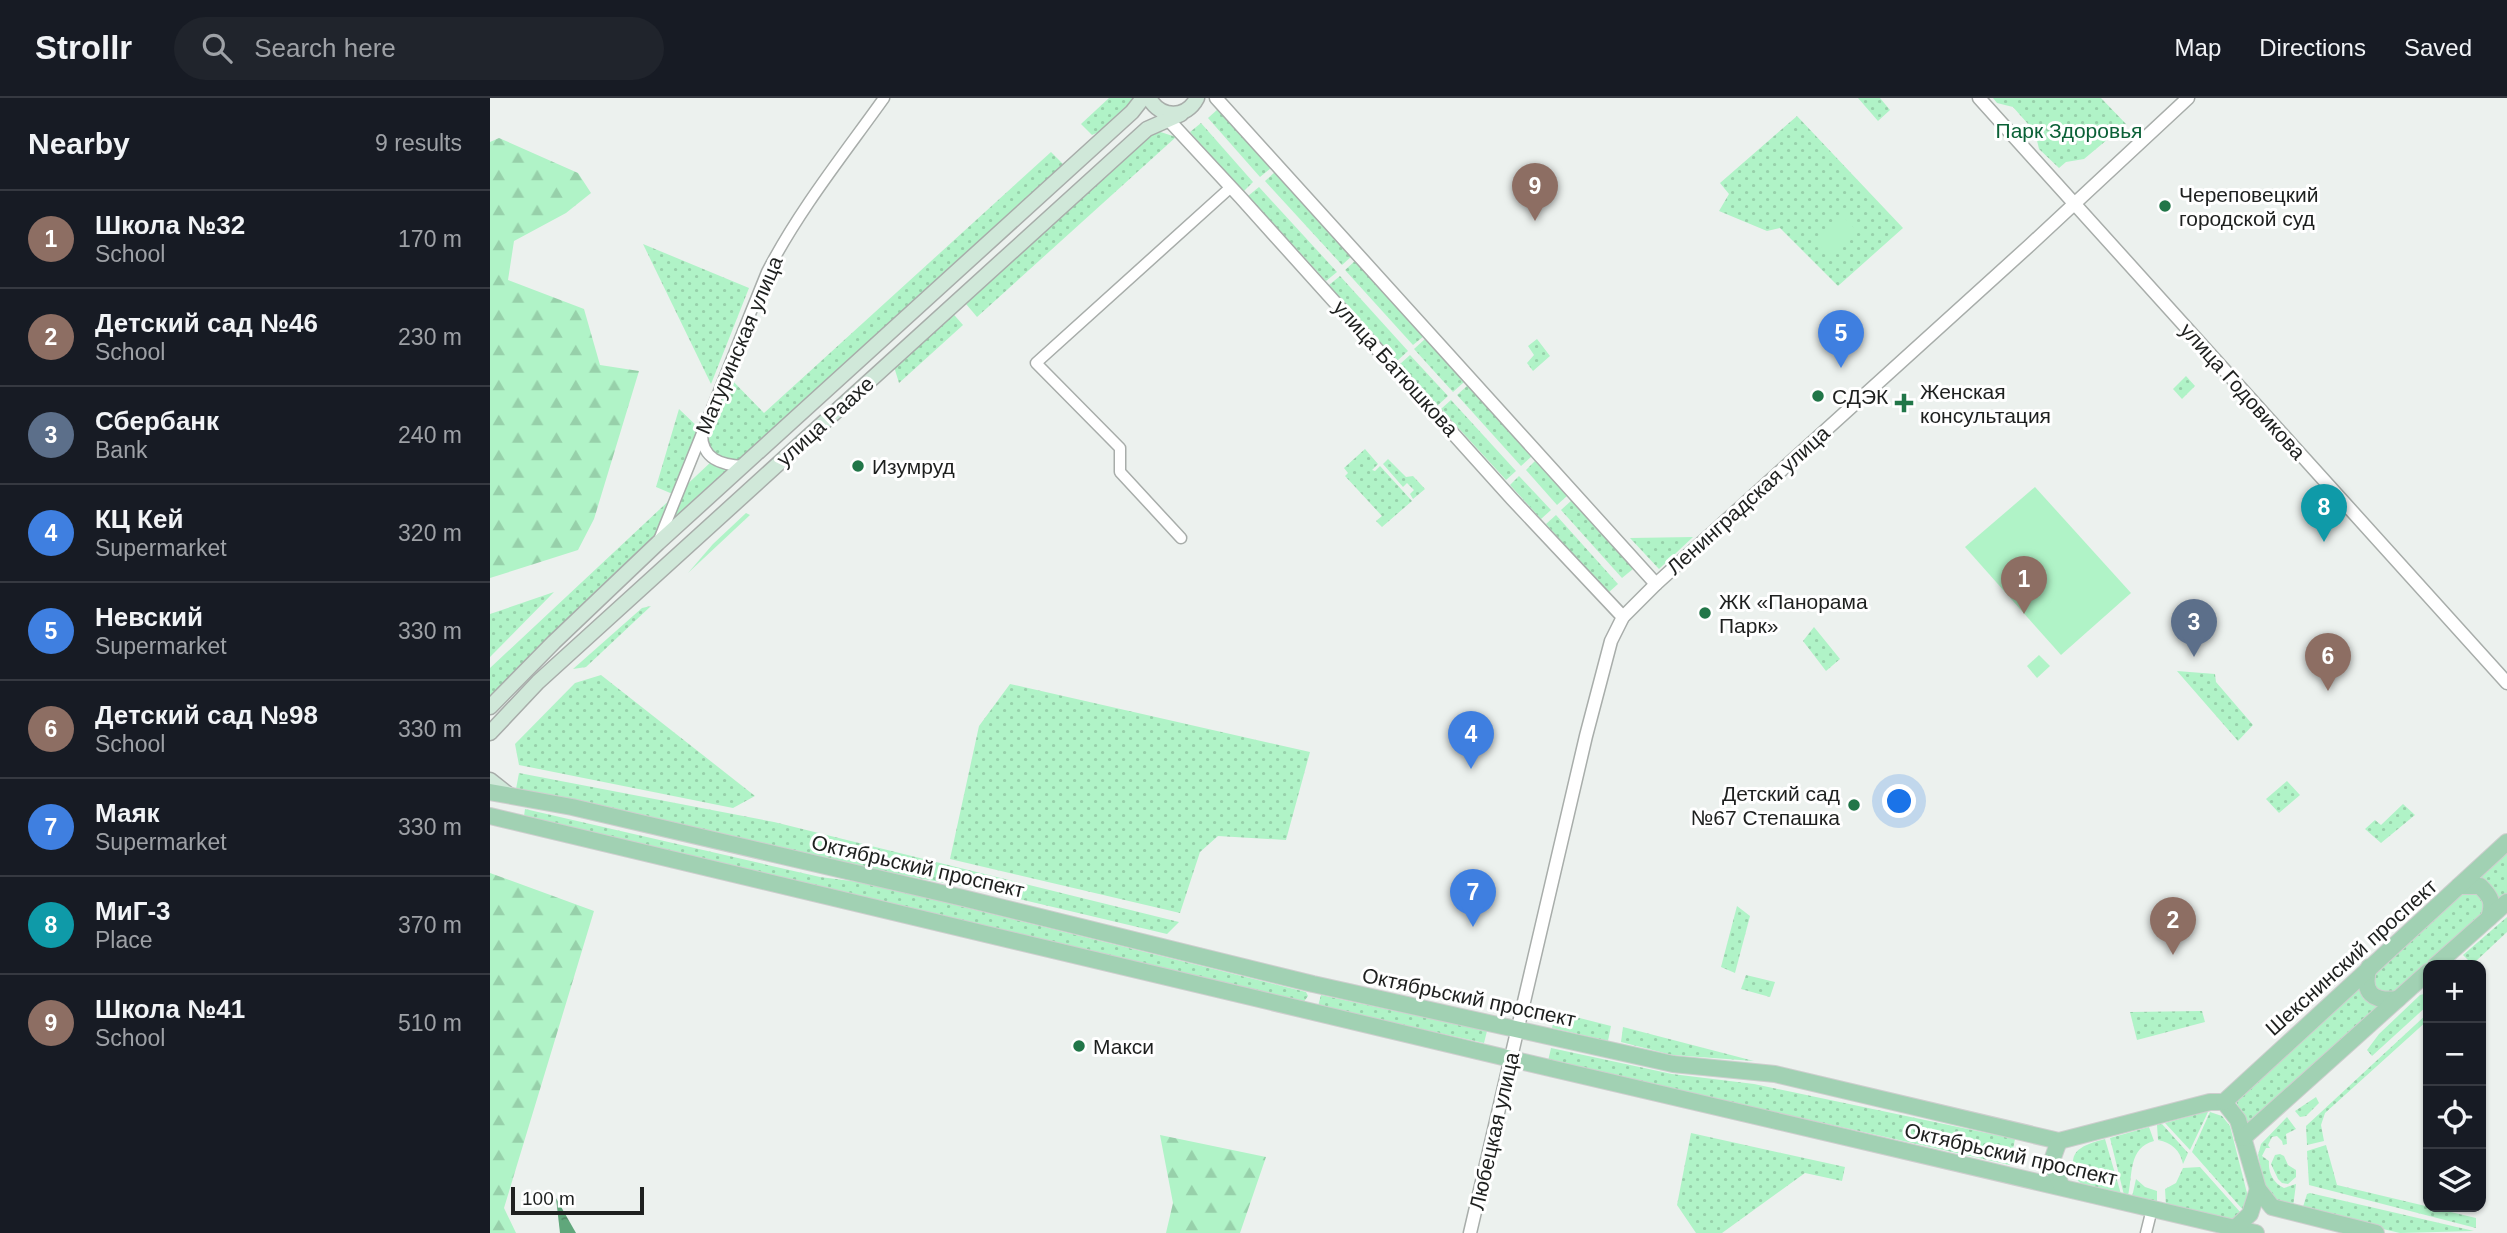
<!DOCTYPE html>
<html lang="en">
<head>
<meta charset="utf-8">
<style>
	body { margin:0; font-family:Arial,sans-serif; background:#20242c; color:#f1f3f6 }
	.controls { position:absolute; right:21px; bottom:21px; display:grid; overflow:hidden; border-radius:14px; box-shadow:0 2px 5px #0004 }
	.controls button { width:63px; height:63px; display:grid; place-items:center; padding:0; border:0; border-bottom:2px solid #363941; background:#171b24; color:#f1f3f6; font:35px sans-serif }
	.scale { position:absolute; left:21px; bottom:18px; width:133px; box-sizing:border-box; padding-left:7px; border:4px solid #1e201f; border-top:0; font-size:19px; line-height:24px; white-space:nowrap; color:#1e201f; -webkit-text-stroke:5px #fff; paint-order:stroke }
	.you { position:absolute; left:1410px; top:704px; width:24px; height:24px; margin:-18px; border:5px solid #fff; border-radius:50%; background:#1a73e8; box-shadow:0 0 0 10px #1a73e833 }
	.badge { display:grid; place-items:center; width:46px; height:46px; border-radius:50%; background:#ea580c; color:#fff; font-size:23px; font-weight:700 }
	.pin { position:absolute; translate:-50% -58px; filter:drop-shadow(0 2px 4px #0008) }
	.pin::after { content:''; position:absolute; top:37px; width:24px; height:21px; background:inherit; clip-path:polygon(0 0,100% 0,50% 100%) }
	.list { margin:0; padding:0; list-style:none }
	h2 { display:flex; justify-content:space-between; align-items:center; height:91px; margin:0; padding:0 28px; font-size:30px }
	h2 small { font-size:23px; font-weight:400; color:#9ea1a6 }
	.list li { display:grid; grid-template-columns:46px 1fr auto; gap:21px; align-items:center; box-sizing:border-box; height:98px; padding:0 28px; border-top:2px solid #363941 }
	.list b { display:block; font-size:26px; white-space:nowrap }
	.list p { margin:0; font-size:23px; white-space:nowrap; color:#9ea1a6 }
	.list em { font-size:23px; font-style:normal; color:#9ea1a6 }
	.icon { flex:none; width:38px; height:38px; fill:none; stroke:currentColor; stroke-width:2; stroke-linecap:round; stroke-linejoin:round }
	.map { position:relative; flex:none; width:2017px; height:1135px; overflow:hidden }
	header { display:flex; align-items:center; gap:42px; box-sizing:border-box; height:98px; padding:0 35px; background:#171b24; border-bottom:2px solid #363941 }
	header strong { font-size:33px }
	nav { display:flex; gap:38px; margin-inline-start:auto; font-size:24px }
	.search { width:490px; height:63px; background:#20242c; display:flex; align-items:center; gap:18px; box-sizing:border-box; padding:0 24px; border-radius:38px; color:#9ea1a6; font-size:26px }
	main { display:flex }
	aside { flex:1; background:#171b24 }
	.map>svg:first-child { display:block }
</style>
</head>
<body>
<header>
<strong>Strollr</strong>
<div class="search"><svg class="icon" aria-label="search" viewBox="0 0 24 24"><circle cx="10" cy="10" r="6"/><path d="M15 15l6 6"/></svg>Search here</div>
<nav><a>Map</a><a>Directions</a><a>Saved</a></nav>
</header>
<main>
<aside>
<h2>Nearby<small>9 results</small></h2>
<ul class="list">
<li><span class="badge" style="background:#8d6e63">1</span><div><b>Школа №32</b><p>School</p></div><em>170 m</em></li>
<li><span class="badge" style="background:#8d6e63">2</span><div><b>Детский сад №46</b><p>School</p></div><em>230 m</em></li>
<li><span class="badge" style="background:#5c6f8a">3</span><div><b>Сбербанк</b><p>Bank</p></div><em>240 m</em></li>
<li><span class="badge" style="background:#3f7fe0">4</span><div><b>КЦ Кей</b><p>Supermarket</p></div><em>320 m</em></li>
<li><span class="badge" style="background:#3f7fe0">5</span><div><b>Невский</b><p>Supermarket</p></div><em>330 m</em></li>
<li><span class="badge" style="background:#8d6e63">6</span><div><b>Детский сад №98</b><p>School</p></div><em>330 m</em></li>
<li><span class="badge" style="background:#3f7fe0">7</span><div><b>Маяк</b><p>Supermarket</p></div><em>330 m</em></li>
<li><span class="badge" style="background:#0f9aa8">8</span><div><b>МиГ-3</b><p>Place</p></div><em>370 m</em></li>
<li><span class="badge" style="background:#8d6e63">9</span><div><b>Школа №41</b><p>School</p></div><em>510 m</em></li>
</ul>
</aside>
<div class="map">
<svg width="2017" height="1135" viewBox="0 0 2017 1135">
	<defs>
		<pattern id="grass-dots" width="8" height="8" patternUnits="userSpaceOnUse" patternTransform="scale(1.75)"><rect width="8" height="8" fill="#b0f3c7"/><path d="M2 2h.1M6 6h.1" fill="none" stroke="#97d0aa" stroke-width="1.8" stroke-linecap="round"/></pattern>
		<pattern id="forest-firs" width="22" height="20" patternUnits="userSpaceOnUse" patternTransform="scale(1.75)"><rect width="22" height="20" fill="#b0f3c7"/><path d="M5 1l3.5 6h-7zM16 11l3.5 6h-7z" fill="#97d0aa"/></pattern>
		<pattern id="water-ripples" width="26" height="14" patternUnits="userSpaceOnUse" patternTransform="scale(1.75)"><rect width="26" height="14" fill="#60a77b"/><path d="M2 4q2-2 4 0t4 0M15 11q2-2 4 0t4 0" fill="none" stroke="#4f8864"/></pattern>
	</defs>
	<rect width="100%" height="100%" fill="#ecf1ee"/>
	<g fill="url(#grass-dots)" fill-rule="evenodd">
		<path d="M619 0H653L631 24 602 37 591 26Z"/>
		<path d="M1368 0H1390L1400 12 1388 23Z"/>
		<path d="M1503 0H1611L1636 26 1594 61 1576 64 1569 70 1549 51 1545 34 1523 9 1507 5Z"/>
		<path d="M728 11 781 70 770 79 718 20Z"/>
		<path d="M1307 18 1413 130 1348 188 1290 130 1277 133 1229 113 1239 96 1230 85Z"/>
		<path d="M711 25 763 84 753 94 700 34Z"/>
		<path d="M655 29 686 39 487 219 471 200Z"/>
		<path d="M561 54 573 66 558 91 0 609V570L185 397 166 389 189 311 212 333 236 276 274 315ZM212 336 223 362 188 395Z"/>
		<path d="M786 73 863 157 852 167 775 83Z"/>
		<path d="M769 89 847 174 836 183 758 98Z"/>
		<path d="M153 146 259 190 221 286Z"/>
		<path d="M866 162 934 238 923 247 855 172Z"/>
		<path d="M850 178 918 253 907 263 839 187Z"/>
		<path d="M459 211 473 227 409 285 402 262Z"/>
		<path d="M935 241 974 284 963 294 924 251Z"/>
		<path d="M1047 241 1060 258 1043 273 1037 265 1044 257 1038 248Z"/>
		<path d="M920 257 958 298 947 308 909 267Z"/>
		<path d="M1696 278 1705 288 1692 301 1683 291Z"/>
		<path d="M978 287 1042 358 1031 368 967 297Z"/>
		<path d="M961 302 1026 373 1016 382 951 311Z"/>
		<path d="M875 351 888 366 882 372 885 373 890 368 922 403 892 429 886 423 892 418 855 378 858 375 854 370Z"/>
		<path d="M898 361 916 379 923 378 935 391 923 401 920 396 924 392 917 385 913 389 893 366Z"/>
		<path d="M1045 363 1077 398 1067 407 1036 372Z"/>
		<path d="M1029 378 1061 412 1051 421 1020 387Z"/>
		<path d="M1082 402 1143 471 1132 480 1071 412Z"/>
		<path d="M256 415 260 417 198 475 223 446Z"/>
		<path d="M1066 417 1128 486 1118 495 1056 426Z"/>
		<path d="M1203 439 1169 471 1140 440Z"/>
		<path d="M64 494 0 559V516Z"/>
		<path d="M161 508 96 569 83 571 152 510Z"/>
		<path d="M1324 529 1350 561 1336 573 1313 543Z"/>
		<path d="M1687 573 1725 576 1726 584 1763 627 1748 643Z"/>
		<path d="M111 577 265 698 243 710 29 667 25 646 85 585Z"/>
		<path d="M520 586 820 654 796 742 728 738 710 754 690 815 460 761 489 628Z"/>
		<path d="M29 675 284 724 689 824 677 836 478 789 301 757 26 691Z"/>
		<path d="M1797 683 1810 697 1789 715 1776 701Z"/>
		<path d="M1913 706 1925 717 1891 745 1875 731 1885 722 1891 727Z"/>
		<path d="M35 711 330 779 377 785 816 894 818 898 813 905 34 718Z"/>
		<path d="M2017 755V798L2007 808 1988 781Z"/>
		<path d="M1984 793C1993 801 1996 806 1992 817L1904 897 1892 895 1882 887V875L1971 794Z"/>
		<path d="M1247 808 1260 818 1245 875 1231 869Z"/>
		<path d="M2017 819V834L1985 864 1979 863 1973 857Z"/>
		<path d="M1256 877 1285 884 1280 899 1251 891Z"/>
		<path d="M1871 887 1873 900 1880 905 1892 907 1757 1030 1746 1003Z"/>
		<path d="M1938 895V907L1882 958 1877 952 1889 936 1930 897Z"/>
		<path d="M831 897 997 933 994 945 828 908Z"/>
		<path d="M1712 913 1715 924 1647 942 1640 914Z"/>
		<path d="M1066 914 1121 928 1118 943 1062 930Z"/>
		<path d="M1938 915V922L1835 1015 1831 1027 1834 1043 1817 1047 1816 1028Z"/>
		<path d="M1133 929 1264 963 1182 957 1131 944Z"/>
		<path d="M1061 950 1182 976 1264 986 1525 1041 1520 1067 1058 963Z"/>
		<path d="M1826 999 1829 1005 1816 1018 1810 1019 1805 1013Z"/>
		<path d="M1715 1014H1718L1700 1052 1675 1025Z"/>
		<path d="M1720 1014 1732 1018 1740 1028 1759 1103 1754 1113 1702 1054Z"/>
		<path d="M1797 1019 1806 1031 1796 1036 1797 1046 1793 1047 1792 1043 1787 1038 1782 1039 1778 1047 1780 1050H1776L1772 1058 1779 1063C1778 1074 1783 1085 1794 1090L1806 1086 1803 1109 1782 1099 1774 1086 1768 1057 1771 1046Z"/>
		<path d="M1672 1026 1698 1055 1693 1066C1690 1052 1682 1045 1668 1042L1667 1027Z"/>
		<path d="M1659 1029 1664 1043C1638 1050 1643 1076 1638 1098L1634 1097 1620 1040Z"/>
		<path d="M1201 1035 1355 1069 1352 1083 1315 1075 1232 1135H1206L1187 1107Z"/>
		<path d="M1615 1041 1631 1096C1619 1093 1602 1093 1592 1086 1587 1083 1585 1078 1584 1072 1578 1050 1598 1046 1615 1041Z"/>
		<path d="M1836 1047 1847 1087 1986 1120V1130L1819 1087 1817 1053Z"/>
		<path d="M1790 1056 1794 1058 1798 1067 1806 1072V1079L1798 1086 1792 1085 1788 1081 1781 1066 1785 1057Z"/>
		<path d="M1710 1069 1751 1115 1742 1121 1736 1120 1676 1107 1675 1091 1686 1085 1693 1070Z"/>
		<path d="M1646 1081 1655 1089 1667 1093V1105L1642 1099Z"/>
		<path d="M1820 1095 1984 1133 1910 1135 1812 1112 1817 1096Z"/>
	</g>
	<g fill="url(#forest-firs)">
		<path d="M9 40 88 75 101 95 76 115 24 143 18 182 94 211 110 267 149 273 104 421 88 452 0 480V44Z"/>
		<path d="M0 775 104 813 14 1110 26 1135H0Z"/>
		<path d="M670 1037 776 1059 750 1135H676L683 1105Z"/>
	</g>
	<g fill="#b0f3c7">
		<path d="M1353 118 1367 133 1339 158 1325 142Z"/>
		<path d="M1545 389 1641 495 1571 557 1475 449Z"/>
		<path d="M1549 557 1560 568 1547 580 1537 568Z"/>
	</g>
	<path fill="url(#water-ripples)" d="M66 1100 86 1135H70Z"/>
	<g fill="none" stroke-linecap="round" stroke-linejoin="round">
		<defs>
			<g id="minor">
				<path d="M212 336C212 361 231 367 253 368"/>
				<path d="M691 440 630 374V350L546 265 741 89"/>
				<path d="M169 442 277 174C309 112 354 56 394 0"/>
				<path d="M1656 1135 1662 1111"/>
			</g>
			<g id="tertiary">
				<path d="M726 0 1166 486"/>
				<path d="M1489 0 2017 585"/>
				<path d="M673 16 751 100 1022 401 1133 519"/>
				<path d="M980 1135 1096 638 1121 543 1133 519 1166 486 1540 147 1698 0"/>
			</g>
			<g id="secondary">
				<path d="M659 0C671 21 696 21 707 0"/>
				<path d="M0 609 64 544 168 445 642 14 653 0"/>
				<path d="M0 635 48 584 657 31 691 16"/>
				<path d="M0 682 19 697"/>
			</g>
			<g id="primary">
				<path d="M0 694 82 709 469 799 823 886 1183 966 1285 976 1569 1043 1720 1004H1734L1748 1022 1768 1091 1782 1109 1886 1135"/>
				<path d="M0 718 1021 961 1766 1135"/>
				<path d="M1969 788H1990C2001 799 2004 804 1999 820"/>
				<path d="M1946 867 2017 804"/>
				<path d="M1879 869C1871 895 1883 904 1908 901"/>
				<path d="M1734 1004 2017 744"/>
				<path d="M1753 1040 1938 874"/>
				<path d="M1569 1043 1561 1065 1572 1089"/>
				<path d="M1745 1130 1760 1116 1768 1091"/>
			</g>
		</defs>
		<use href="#minor" stroke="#a8adaa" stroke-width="13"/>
		<use href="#tertiary" stroke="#a8adaa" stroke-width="15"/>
		<use href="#secondary" stroke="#a8adaa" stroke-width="17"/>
		<use href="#primary" stroke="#cecece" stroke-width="18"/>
		<use href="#minor" stroke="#fff" stroke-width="10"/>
		<use href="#tertiary" stroke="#fff" stroke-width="12"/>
		<use href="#secondary" stroke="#d0e8d9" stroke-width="14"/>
		<use href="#primary" stroke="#a1d1b3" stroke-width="16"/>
	</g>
	<g fill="#217648" stroke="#fff" stroke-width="2.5">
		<circle cx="1675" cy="108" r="7"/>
		<circle cx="1328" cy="298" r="7"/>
		<path d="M1410.5 294.5h7v7h7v7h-7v7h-7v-7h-7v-7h7z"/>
		<circle cx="368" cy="368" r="7"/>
		<circle cx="1215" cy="515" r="7"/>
		<circle cx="1364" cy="707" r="7"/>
		<circle cx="589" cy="948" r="7"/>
	</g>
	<g text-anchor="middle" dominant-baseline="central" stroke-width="6" stroke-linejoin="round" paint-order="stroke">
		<g font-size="21" fill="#0b6137" stroke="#fff">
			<text x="1579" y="32">Парк Здоровья</text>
		</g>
		<g font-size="21" fill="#1e201f" stroke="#fff" text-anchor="start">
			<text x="1689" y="96">Череповецкий<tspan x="1689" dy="24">городской суд</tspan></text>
			<text x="1430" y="293">Женская<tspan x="1430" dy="24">консультация</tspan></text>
			<text x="1342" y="298">СДЭК</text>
			<text x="382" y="368">Изумруд</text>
			<text x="1229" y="503">ЖК «Панорама<tspan x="1229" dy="24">Парк»</tspan></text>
			<text x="1350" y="695" text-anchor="end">Детский сад<tspan x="1350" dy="24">№67 Степашка</tspan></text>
			<text x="603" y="948">Макси</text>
		</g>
		<g font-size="21" fill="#1e201f" stroke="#fff">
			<text transform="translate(249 247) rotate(-67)">Матуринская улица</text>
			<text transform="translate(906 270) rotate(48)">улица Батюшкова</text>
			<text transform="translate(1753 293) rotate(48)">улица Годовикова</text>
			<text transform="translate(335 323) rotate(-42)">улица Раахе</text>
			<text transform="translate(1258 402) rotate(-42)">Ленинградская улица</text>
			<text transform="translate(428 768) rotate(13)">Октябрьский проспект</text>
			<text transform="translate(1861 859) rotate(-42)">Шекснинский проспект</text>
			<text transform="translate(979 899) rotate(12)">Октябрьский проспект</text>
			<text transform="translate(1004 1033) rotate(-77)">Любецкая улица</text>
			<text transform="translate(1521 1056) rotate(13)">Октябрьский проспект</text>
		</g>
	</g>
</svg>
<div class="controls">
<button>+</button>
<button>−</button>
<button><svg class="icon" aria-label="locate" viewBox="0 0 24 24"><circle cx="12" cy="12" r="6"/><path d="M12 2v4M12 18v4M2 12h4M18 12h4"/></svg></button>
<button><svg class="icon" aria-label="layers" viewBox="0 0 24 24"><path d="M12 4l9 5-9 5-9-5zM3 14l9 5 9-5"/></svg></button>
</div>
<div class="scale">100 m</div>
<div class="you"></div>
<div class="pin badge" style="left:1534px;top:516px;background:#8d6e63">1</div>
<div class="pin badge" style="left:1683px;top:857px;background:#8d6e63">2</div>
<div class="pin badge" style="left:1704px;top:559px;background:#5c6f8a">3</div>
<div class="pin badge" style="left:981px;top:671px;background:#3f7fe0">4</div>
<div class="pin badge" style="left:1351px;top:270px;background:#3f7fe0">5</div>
<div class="pin badge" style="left:1838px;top:593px;background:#8d6e63">6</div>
<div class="pin badge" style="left:983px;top:829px;background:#3f7fe0">7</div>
<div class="pin badge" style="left:1834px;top:444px;background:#0f9aa8">8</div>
<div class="pin badge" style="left:1045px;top:123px;background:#8d6e63">9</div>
</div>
</main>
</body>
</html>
